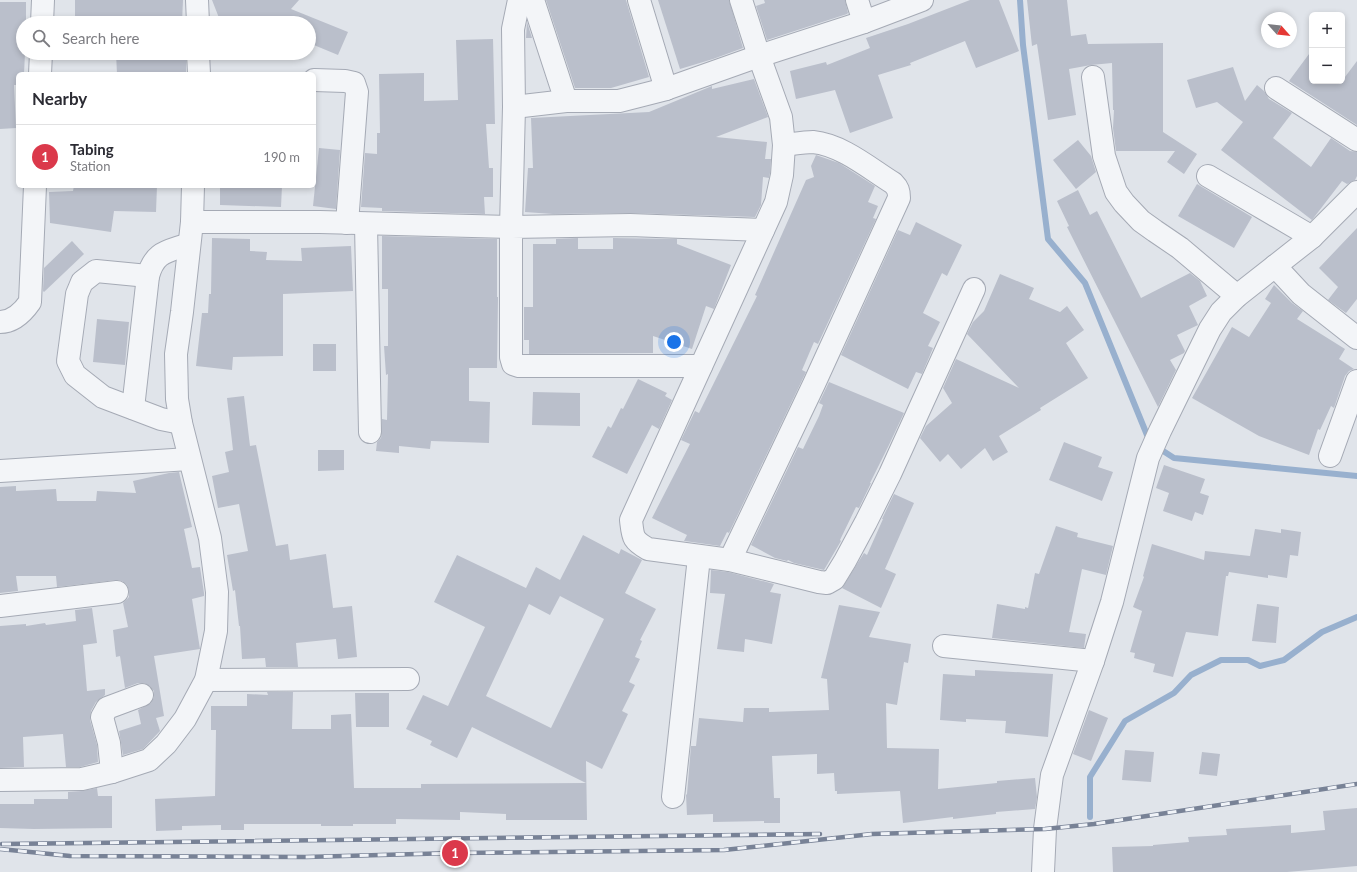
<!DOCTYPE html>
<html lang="en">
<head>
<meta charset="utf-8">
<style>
	body { margin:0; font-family:Lato,sans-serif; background:#f2f2f3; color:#2b2b33 }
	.controls { position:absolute; right:12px; top:12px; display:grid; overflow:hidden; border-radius:6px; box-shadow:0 2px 6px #0003 }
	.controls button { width:36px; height:36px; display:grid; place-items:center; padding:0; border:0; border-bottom:1px solid #e1e1e2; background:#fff; color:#2b2b33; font:20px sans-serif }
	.compass { position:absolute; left:1261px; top:12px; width:36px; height:36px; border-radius:50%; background:#fff; box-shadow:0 2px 6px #0003; rotate:117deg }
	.you { position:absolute; left:674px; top:342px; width:14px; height:14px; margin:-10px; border:3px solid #fff; border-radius:50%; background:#1a73e8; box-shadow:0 0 0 6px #1a73e833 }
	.badge { display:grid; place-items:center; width:26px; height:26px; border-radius:50%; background:#db394b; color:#fff; font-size:13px; font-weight:700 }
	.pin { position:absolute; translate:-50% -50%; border:2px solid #fff; box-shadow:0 1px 4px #0006 }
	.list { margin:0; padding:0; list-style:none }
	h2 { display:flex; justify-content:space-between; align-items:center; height:52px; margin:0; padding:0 16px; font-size:17px }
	h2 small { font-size:13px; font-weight:400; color:#7c7c81 }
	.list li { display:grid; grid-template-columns:26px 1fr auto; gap:12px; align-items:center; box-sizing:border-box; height:64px; padding:0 16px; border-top:1px solid #e1e1e2 }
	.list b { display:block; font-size:15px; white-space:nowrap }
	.list p { margin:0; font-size:13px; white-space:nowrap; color:#7c7c81 }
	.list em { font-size:13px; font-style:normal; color:#7c7c81 }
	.icon { flex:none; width:22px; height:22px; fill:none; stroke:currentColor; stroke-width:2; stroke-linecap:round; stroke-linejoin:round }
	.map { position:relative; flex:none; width:1357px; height:872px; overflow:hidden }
	.search { position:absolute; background:#fff; box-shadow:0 2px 6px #0003; left:16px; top:16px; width:300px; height:44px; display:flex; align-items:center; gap:10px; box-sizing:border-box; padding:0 14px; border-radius:22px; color:#7c7c81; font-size:15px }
	.panel { position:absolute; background:#fff; box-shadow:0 2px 6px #0003; left:16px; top:72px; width:300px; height:116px; border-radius:6px }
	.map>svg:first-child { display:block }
</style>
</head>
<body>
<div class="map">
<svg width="1357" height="872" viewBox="0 0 1357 872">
	<rect width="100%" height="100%" fill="#e0e4ea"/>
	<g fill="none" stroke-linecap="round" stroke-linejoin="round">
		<g stroke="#98b0ce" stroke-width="6">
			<path d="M1020 0 1023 45 1048 239 1085 283 1147 435 1150 441"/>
			<path d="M1157 447 1174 458 1357 476"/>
			<path d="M1090 817V777L1125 721 1174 693 1191 675 1221 660H1248L1260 666 1284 660 1322 632 1357 617"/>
		</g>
	</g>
	<g fill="#babfcb" fill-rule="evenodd">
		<path d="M75 0H183L182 23H75Z"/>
		<path d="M212 0H299L291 9 348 32 338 55 309 43V23H221Z"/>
		<path d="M546 0H626L649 77 611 88H575Z"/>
		<path d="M658 0H729L743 48 713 59 680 69Z"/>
		<path d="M764 0H845L848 13 847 14 767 40 756 6 765 3Z"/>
		<path d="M970 0H999L1019 51 976 68 965 41 910 63 911 65 878 75 893 118 850 133 835 90 796 99 790 71 826 62 827 65 870 48 866 38 908 24Z"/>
		<path d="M1027 0H1067L1071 36 1086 34 1088 44 1163 43V132L1197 154 1184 174 1167 162 1175 151H1116L1113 128 1114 110H1113L1112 63 1091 65 1069 69 1076 115 1048 120 1037 44 1032 46Z"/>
		<path d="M0 2H26V23H23V53H25L24 74H18V85H14L16 128 0 129Z"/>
		<path d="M527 22 532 38H526Z"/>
		<path d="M493 39 495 124H486L489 168H493V197H484L485 214 382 211V208L361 207 365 153 377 154V133H380L379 74 424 73V101L458 100 456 40Z"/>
		<path d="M1312 50V81H1342L1357 61V125L1289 81Z"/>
		<path d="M116 53H186V74H117Z"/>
		<path d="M1233 67 1245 101 1257 85 1264 91 1269 99 1292 113 1273 138 1311 167 1331 138 1350 151 1357 152V176L1355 180 1347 184 1342 181 1312 220 1221 150 1243 122 1217 102 1196 108 1187 80Z"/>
		<path d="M754 79 768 117 716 137 767 142 765 159H771L770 173 769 178 763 177 761 205 755 217 630 213 553 214 525 212 528 168H533L531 118 649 112 712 86V89Z"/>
		<path d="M1078 140 1091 156 1096 172 1076 189 1053 160Z"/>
		<path d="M319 148 340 150 336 209 313 206Z"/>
		<path d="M816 155 839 163 875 186 868 202 878 206 873 218 876 219 818 344 814 342 802 370 806 372 729 533 727 532 720 546 685 541H684L687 535 652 518 690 444 681 440 695 411 699 413 757 296 755 295 806 180 814 177 811 166Z"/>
		<path d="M1197 184 1252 217 1234 248 1178 216Z"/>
		<path d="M74 186H157L156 212 114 211 111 232 50 223 49 192 73 191Z"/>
		<path d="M220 186H282L281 207 220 205Z"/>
		<path d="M1078 190 1090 215 1097 211 1141 298 1190 273 1200 281 1207 296 1189 306 1198 325 1177 335 1185 351 1184 353 1170 360 1176 370 1158 407 1067 227 1069 226 1057 201Z"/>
		<path d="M916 222 962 245 947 276 942 273 923 313 940 322 928 346 933 348 922 374 916 372 908 389 841 355 898 230 910 235Z"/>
		<path d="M1357 228V299L1346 313 1328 300 1338 287 1319 268Z"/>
		<path d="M382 236 497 239V297H498L497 368H469V401L490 402 489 443 431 441 430 449 399 446V453L376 451 377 442 381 438 382 432V419L387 420 388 374 386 375 384 346H388V289H382Z"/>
		<path d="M212 238 250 239V251L267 252 266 260 302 261 301 248 351 246 353 291 283 294V356L233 357 232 370 196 366 202 313H208L209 294H211Z"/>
		<path d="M578 238V249H613V238L677 239V244L731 265 714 309 706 306 692 349 653 336V353L529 354V340H524V307H533V244H556V239Z"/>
		<path d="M72 241 84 254 44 292 43 291 44 268Z"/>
		<path d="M1000 274 1034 288 1029 299 1060 312 1067 306 1084 330 1066 343 1088 378 1040 408 1041 410 999 436 1008 452 993 461 985 448 961 469 948 454 940 462 920 438 926 426 952 403 943 388 956 359 1019 388 967 334 973 322 984 311Z"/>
		<path d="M1274 285 1292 303 1303 311 1297 319 1345 349 1339 359 1354 369 1349 371 1345 376 1334 408 1331 406 1320 430 1318 429 1309 455 1259 436 1192 398 1232 327 1249 337 1271 303 1265 299Z"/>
		<path d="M97 319 129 322 125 365 93 362Z"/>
		<rect x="313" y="344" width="23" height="27"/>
		<path d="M638 379 667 393 665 396 672 400 659 429 652 425 627 474 592 457 608 426 611 428 621 408 623 409Z"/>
		<path d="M829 382 904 413 888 447 870 483H871L859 508 856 507 840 540 841 541 824 570 794 563 788 560 787 561 775 558 751 545 798 447 803 449 819 416 823 405 819 403Z"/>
		<path d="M533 392 580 393V426L532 425Z"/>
		<path d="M244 396 250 446 256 445 276 546 288 544 290 560 326 554 333 608 352 606 357 657 338 659 336 639 296 643 298 667H266L265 658 242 659 240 626H239L235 590 233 591 227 555 248 551 239 504 218 508 212 476 229 472 225 452 233 450 227 398Z"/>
		<path d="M1064 442 1102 457 1098 467 1113 472 1102 501 1049 480Z"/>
		<path d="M318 450H344V470L318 471Z"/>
		<path d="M1164 465 1205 479 1200 493 1209 496 1203 515 1195 512 1192 521 1163 511 1169 493 1156 488Z"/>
		<path d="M179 472 192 527 184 529 192 568 200 567 204 593V596L192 599 200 649 154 656 164 716 156 718 160 731 143 749 123 755 119 731 141 724 138 710 151 703 154 697V691L150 686 144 683H138L125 688 120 656 116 657 113 630 128 627 123 603 129 597V591L127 585 122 581 116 580 57 587 56 576H16L18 591 0 593V487L16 486V491L56 489 57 501H96L97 491 136 493 133 481 169 473Z"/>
		<path d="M894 494 914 503 885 569 896 574 881 608 842 588 864 553 867 555 883 519H882Z"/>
		<path d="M1056 526 1078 533 1077 537 1113 546 1106 575 1082 569 1069 632 1086 634 1084 648 992 638 997 604 1025 609V607L1028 608 1035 573 1039 574Z"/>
		<path d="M1255 529 1281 533V529L1301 532 1298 556 1290 555 1287 578 1268 575V578L1229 572 1228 576H1226L1218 636 1186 632 1173 677 1153 672 1155 664 1134 658 1135 653 1130 652 1142 611 1133 607 1144 577 1143 576 1152 544 1204 560 1205 551 1250 556Z"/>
		<path d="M583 535 619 554 621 549 642 560 625 593 656 609 640 640 642 641 635 657 640 659 629 682 635 685 622 711 628 714 602 769 586 761 587 820H506V814L460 812V820L396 819V824H353V826H321V824H244V830H221V825L182 826V830L156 831 155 799 215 796 216 730H211V706H247V694L268 695 267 692H293L292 729H331V715L351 714 354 788H421V784L586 783 472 727 457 758 430 745 432 741 406 729 423 695 448 706 485 627 434 602 457 555 526 588 536 567 560 580ZM560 596 604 619 551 728 486 696 529 604 550 615Z"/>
		<path d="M711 570 728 572 774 584 770 592 781 594 772 644 745 639 744 652 717 649 725 594 710 593Z"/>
		<path d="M1257 604 1279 607 1276 643 1252 641Z"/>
		<path d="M839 605 880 612 869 637 911 644 908 663 904 662 897 705 886 703 887 748 939 749 938 789 997 783V781L1035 778 1037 797 1035 809 996 812V814L953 819V817L903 823 900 791 837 794V791H835L834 773 817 774V754L772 756 774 798H780V823H764V821L713 822V814L687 815 686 795 687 794 691 746H696L699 718 743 722 744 708H769V712L829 710 827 679 821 678Z"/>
		<path d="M92 608 97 643 83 645 87 691 105 689V695L96 702 91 711 90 720 97 745 98 762 80 767H66L63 734 23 737 24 767 0 768V626L26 624V626L45 623 46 625 76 621 75 610Z"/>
		<path d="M975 670 1053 674 1048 737 1005 733 1006 721 966 719V722L940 720 943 674 975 676Z"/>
		<path d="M355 693H389V727H356Z"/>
		<path d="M1089 710 1108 718 1091 761 1073 754Z"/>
		<path d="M1125 750 1154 752 1151 782 1122 780Z"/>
		<path d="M1202 752 1220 754 1217 776 1199 774Z"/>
		<path d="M97 788 98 796H112V828L34 829 0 828V804H34V799H68V792L82 791Z"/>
		<path d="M1357 808V866L1287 872H1113L1112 847 1153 846V845L1189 842 1188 837 1227 835 1226 829 1291 825V833L1325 830 1323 811Z"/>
	</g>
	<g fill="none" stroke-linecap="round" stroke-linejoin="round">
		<defs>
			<g id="minor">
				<path d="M197 0 198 23"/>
				<path d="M533 0 566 101"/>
				<path d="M639 0 666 89"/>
				<path d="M741 0 759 56 781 117 784 145 782 175 776 202 631 520C633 537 632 540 648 549L730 560 819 582 827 583 834 579 845 561 866 522 890 474 974 289"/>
				<path d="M857 0 864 22"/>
				<path d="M42 23 43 0"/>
				<path d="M198 53 199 74"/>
				<path d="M40 74 41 53"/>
				<path d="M1093 77 1104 156 1116 192 1124 203 1141 221 1155 231 1180 248 1237 296"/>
				<path d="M314 80 345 81 354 83 357 92 347 223"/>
				<path d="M1276 88 1357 140"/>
				<path d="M514 107 566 101H619L666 89 759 56 864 22 922 0"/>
				<path d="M1208 176 1312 237"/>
				<path d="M192 222H320L511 227 514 107 513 29 519 0"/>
				<path d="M366 224 370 432"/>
				<path d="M1275 266 1301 294 1357 338"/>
				<path d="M148 276 96 271 82 282 77 294 68 361 75 375 103 397 161 419 181 423"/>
				<path d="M0 322C13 322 23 312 30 302L35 186"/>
				<path d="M701 366H519L513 364 511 357V227L630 225 763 230"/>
				<path d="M133 408 148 276C155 251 167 252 189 244"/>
				<path d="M1330 456 1357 381"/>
				<path d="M0 471 189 459"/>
				<path d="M730 560 814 384 899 198C899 191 898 188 893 183 869 168 842 145 813 142 804 142 793 144 784 145"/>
				<path d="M0 606 117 592"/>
				<path d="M944 646 1093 661"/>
				<path d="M206 680 408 679"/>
				<path d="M112 772 109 743 102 717 107 708 142 695"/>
				<path d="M0 780 82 779 112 772 149 760 166 744 185 719 206 680 216 631 217 592 210 538 181 423 177 399 176 354 182 312 192 222 193 186"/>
				<path d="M673 797 699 557"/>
				<path d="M1043 872 1045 829 1052 775 1093 661 1112 602 1148 458 1160 431 1210 329 1221 312 1237 296 1312 237 1357 192"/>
			</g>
		</defs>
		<use href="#minor" stroke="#a5aab5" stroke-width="24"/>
		<use href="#minor" stroke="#f3f5f8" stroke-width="22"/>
		<defs>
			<g id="rail">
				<path d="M2 844 820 834"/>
				<path d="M0 849 70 856 306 857 455 853 724 850 872 834 1045 829 1094 824 1357 784"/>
			</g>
		</defs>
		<use href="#rail" stroke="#788296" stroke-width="4.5"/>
		<use href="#rail" stroke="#f0f3f8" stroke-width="3" stroke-dasharray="9" stroke-linecap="butt"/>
	</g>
</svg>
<div class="controls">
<button>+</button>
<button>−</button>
</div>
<svg class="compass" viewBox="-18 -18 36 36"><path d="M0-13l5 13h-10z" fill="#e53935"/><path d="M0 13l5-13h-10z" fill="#7c7c81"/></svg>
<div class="you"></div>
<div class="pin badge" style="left:455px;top:853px">1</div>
<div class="search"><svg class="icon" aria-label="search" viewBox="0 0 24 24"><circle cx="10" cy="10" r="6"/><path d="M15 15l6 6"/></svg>Search here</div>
<section class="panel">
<h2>Nearby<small></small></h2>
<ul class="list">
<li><span class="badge">1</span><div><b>Tabing</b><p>Station</p></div><em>190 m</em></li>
</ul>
</section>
</div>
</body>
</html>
